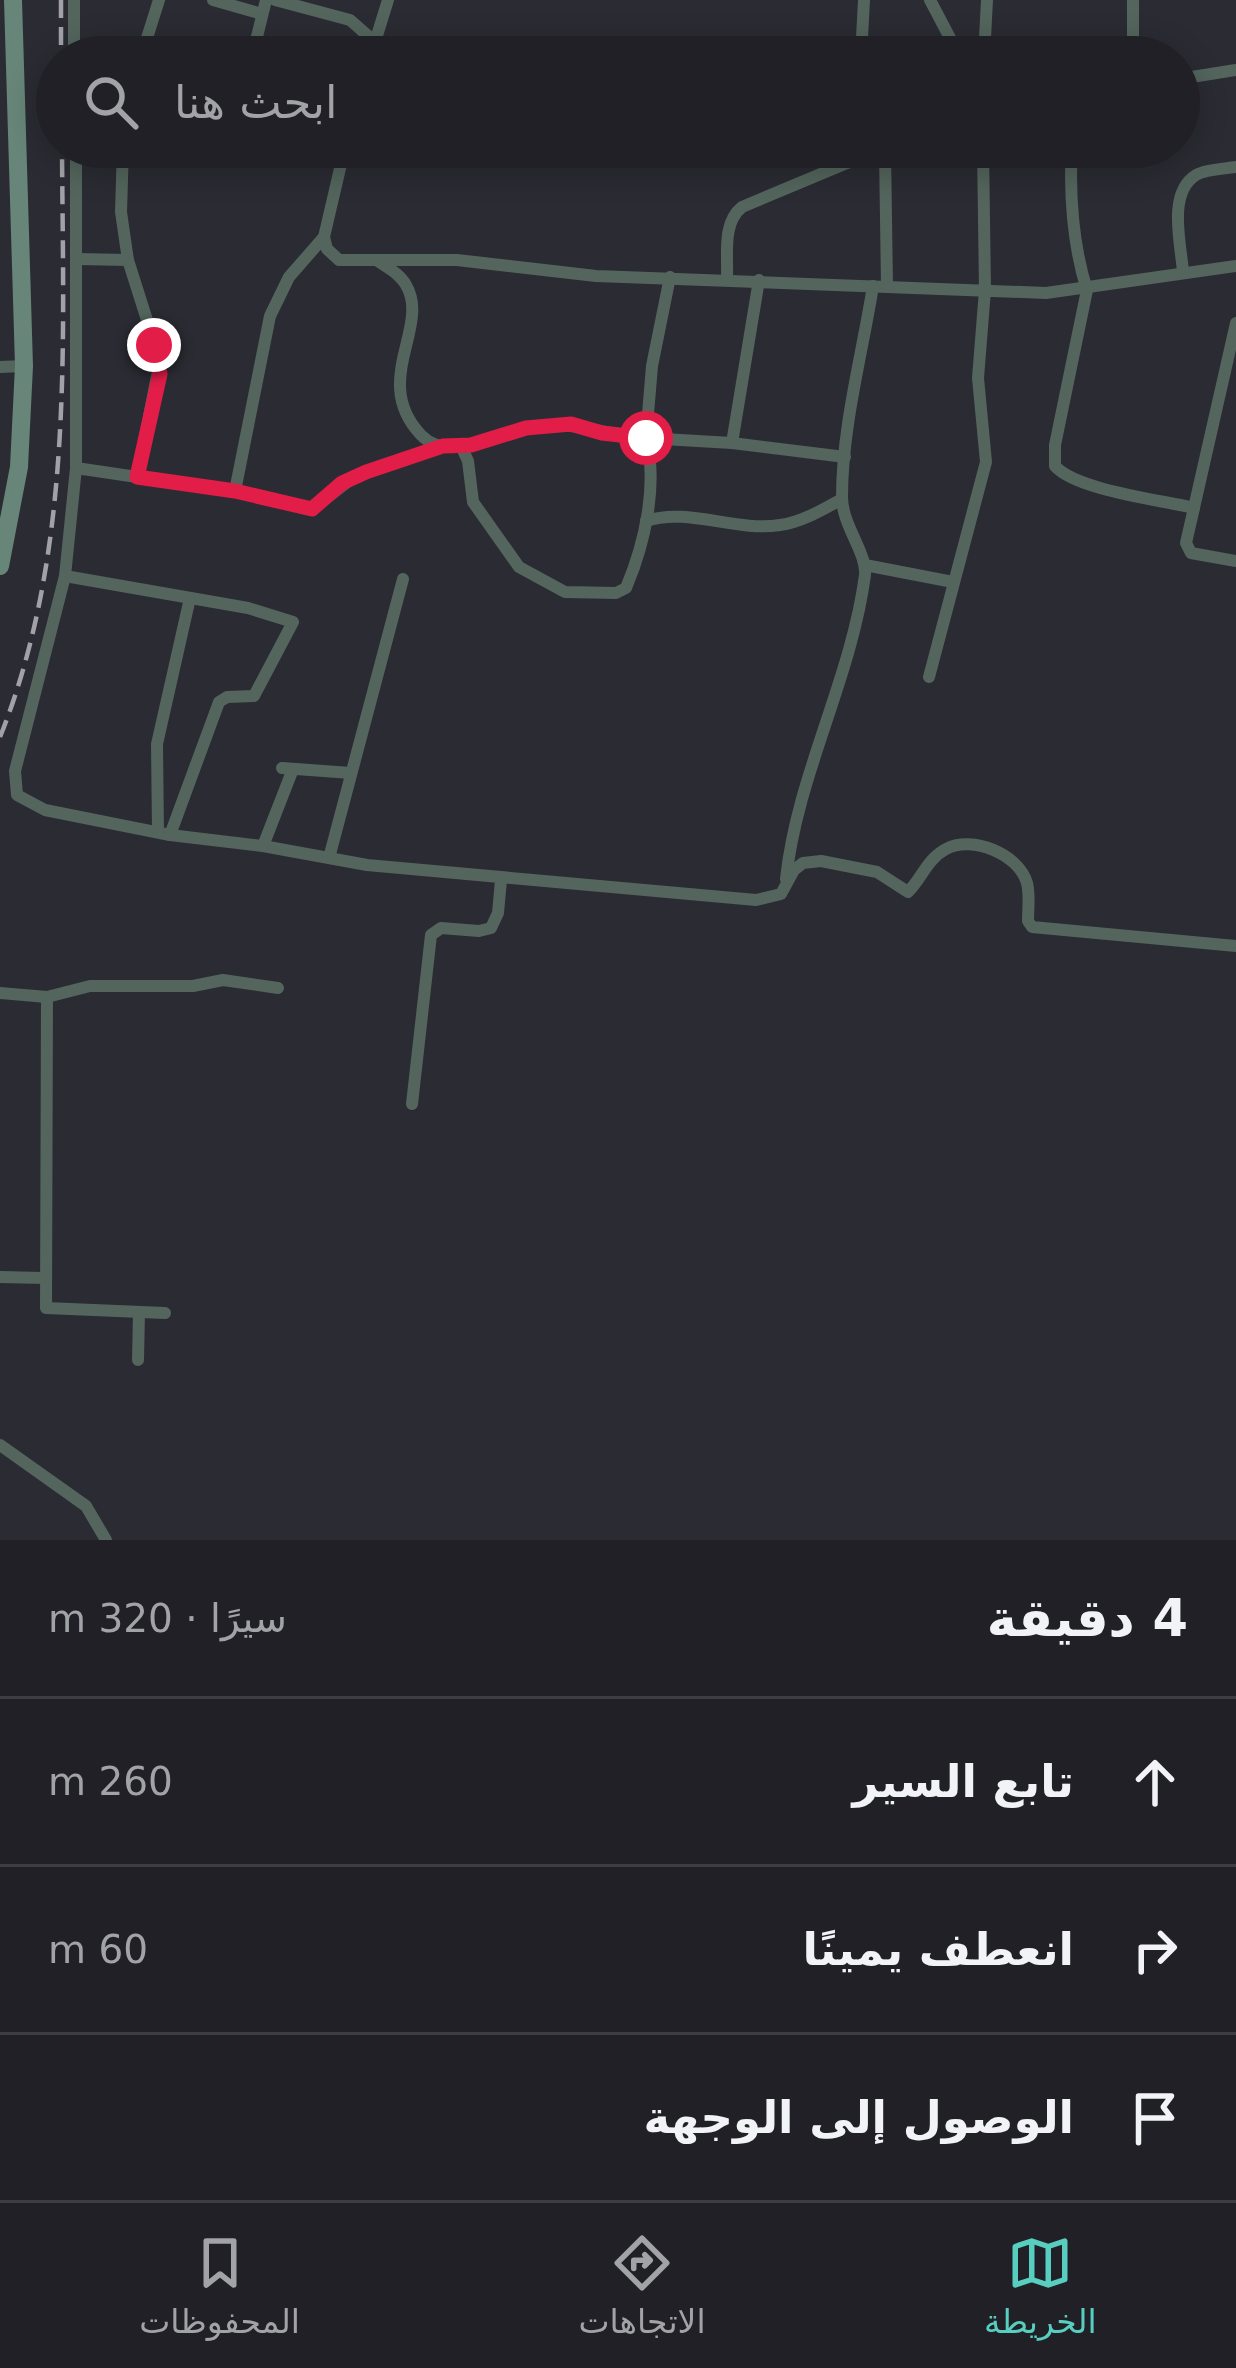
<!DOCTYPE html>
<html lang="ar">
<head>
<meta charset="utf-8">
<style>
	body { margin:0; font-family:"DejaVu Sans",Vazirmatn,sans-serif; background:#28282e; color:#f1f3f6; direction:rtl }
	.stop { position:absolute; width:36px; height:36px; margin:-27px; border:9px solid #e11d48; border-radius:50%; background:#fff }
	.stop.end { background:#e11d48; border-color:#fff; box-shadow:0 3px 12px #0008 }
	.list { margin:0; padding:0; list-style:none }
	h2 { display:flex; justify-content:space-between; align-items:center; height:156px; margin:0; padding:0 48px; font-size:51px }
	h2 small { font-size:39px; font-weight:400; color:#a2a3a7 }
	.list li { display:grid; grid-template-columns:78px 1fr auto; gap:36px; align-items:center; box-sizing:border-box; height:168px; padding:0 48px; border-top:3px solid #3d3e43 }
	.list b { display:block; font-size:45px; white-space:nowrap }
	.list em { font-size:39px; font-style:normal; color:#a2a3a7 }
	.icon { flex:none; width:66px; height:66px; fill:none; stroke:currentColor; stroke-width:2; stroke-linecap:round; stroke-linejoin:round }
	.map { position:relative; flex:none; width:1236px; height:1540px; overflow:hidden; direction:ltr }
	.search { position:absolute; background:#202026; box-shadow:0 6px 30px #0003; left:36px; right:36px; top:36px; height:132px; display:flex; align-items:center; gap:30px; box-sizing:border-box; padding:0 42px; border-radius:66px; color:#a2a3a7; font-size:45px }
	.sheet { height:660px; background:#202026 }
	nav { display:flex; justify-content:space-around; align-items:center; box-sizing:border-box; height:168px; border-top:3px solid #3d3e43; background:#202026; font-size:33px; color:#a2a3a7 }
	nav a { display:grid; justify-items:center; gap:6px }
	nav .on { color:#58cec0 }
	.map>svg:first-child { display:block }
</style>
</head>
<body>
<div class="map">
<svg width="1236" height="1540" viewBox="0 0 1236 1540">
	<rect width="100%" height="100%" fill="#2b2b33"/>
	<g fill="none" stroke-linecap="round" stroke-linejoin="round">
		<g stroke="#53655d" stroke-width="12">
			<path d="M74 0V57"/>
			<path d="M213 0 262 14"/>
			<path d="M275 0 350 20 375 42"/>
			<path d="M930 0 960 57"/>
			<path d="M1133 0V57"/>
			<path d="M141 57 159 0"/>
			<path d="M252 57 266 0"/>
			<path d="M374 57 375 42 388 0"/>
			<path d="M861 57 864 0"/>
			<path d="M984 57 987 0"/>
			<path d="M1179 79 1236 70"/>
			<path d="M76 147V468L65 576 15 771 17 795 45 810 170 835 263 846 367 865 756 900 781 894 794 870 803 863 821 861 877 872 908 892C922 878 927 859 946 849 972 835 1019 854 1027 883 1030 895 1028 909 1028 921L1032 927 1236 946"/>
			<path d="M123 147 121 212 128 260 160 361 137 477 235 491 312 509 354 477 442 446"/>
			<path d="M345 147 324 237 327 249 339 260H457L596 276 1046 293 1236 266"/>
			<path d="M1072 147C1069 193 1073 246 1087 290L1055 445V466C1076 490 1161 500 1194 508"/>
			<path d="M885 151 887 286"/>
			<path d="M77 259 128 260"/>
			<path d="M378 261C388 268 400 274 406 285 431 327 370 381 421 435 448 463 497 435 527 428 567 418 605 435 646 438 658 485 645 543 626 588L616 593 565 592 519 567 473 502 468 461 461 446"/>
			<path d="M1183 272C1181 244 1167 193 1196 175 1206 169 1224 169 1236 167"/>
			<path d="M670 277 652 366 646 438 732 443 845 457"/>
			<path d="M727 279C728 254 722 223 742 207L847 163 902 147"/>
			<path d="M1236 323 1186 543 1191 553 1236 561"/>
			<path d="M0 367 24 366"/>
			<path d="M732 443 759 280"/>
			<path d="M76 468 137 477"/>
			<path d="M235 491 270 316 289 277 324 237"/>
			<path d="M646 521C688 507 735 532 780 525 802 522 822 510 842 499"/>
			<path d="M865 565 953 582"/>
			<path d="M65 576 248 608 293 622 254 696 227 697 219 702 170 835"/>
			<path d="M929 677 986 462 978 378 985 290 983 147"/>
			<path d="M282 768 351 773"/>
			<path d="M158 832 157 744 190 598"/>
			<path d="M263 846 293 769"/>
			<path d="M329 858 403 579"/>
			<path d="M786 879C797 775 851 680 865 575 867 553 842 525 842 497 842 427 862 355 873 286"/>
			<path d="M0 993 47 997 90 986H193L223 980 278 988"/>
			<path d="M47 997 46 1308 165 1313"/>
			<path d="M412 1104 431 935 441 928 479 931 491 928 498 913 501 880"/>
			<path d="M0 1277 44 1278"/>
			<path d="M138 1360 139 1312"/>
			<path d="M0 1445 86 1506 106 1540"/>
		</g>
		<path stroke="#678578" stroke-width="18" d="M0 566 19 467 24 366 13 0"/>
		<g stroke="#a1a1a7" stroke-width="4.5" stroke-dasharray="18 9" stroke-linecap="butt">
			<path d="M61 0V57"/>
			<path d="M0 737C74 552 63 343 62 147"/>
		</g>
	</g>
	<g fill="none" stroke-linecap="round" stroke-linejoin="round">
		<path stroke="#e11d48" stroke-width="15" d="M154 345 160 374 137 477 235 491 312 509 342 483 366 472 443 446 471 445 526 428 571 424 602 433 646 438"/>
	</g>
</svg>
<div class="stop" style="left:646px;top:438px"></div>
<div class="stop end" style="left:154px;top:345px"></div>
<div class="search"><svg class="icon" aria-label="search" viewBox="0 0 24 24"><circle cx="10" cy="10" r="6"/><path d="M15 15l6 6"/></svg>ابحث هنا</div>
</div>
<section class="sheet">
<h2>4 دقيقة<small>سيرًا · 320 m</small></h2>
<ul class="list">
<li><svg class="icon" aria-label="ahead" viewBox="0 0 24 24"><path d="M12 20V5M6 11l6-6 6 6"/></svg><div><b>تابع السير</b></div><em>260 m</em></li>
<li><svg class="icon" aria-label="right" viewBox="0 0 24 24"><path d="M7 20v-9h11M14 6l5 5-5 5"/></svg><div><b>انعطف يمينًا</b></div><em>60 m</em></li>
<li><svg class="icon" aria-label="arrive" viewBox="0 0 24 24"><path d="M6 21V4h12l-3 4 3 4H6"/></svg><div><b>الوصول إلى الوجهة</b></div></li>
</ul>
</section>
<nav>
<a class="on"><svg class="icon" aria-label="map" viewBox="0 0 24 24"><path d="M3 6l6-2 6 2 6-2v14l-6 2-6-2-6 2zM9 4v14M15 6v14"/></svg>الخريطة</a>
<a><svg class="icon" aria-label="directions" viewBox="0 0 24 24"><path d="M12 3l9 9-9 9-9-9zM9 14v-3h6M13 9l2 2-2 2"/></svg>الاتجاهات</a>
<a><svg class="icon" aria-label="saved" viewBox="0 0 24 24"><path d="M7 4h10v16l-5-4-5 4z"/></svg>المحفوظات</a>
</nav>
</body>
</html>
